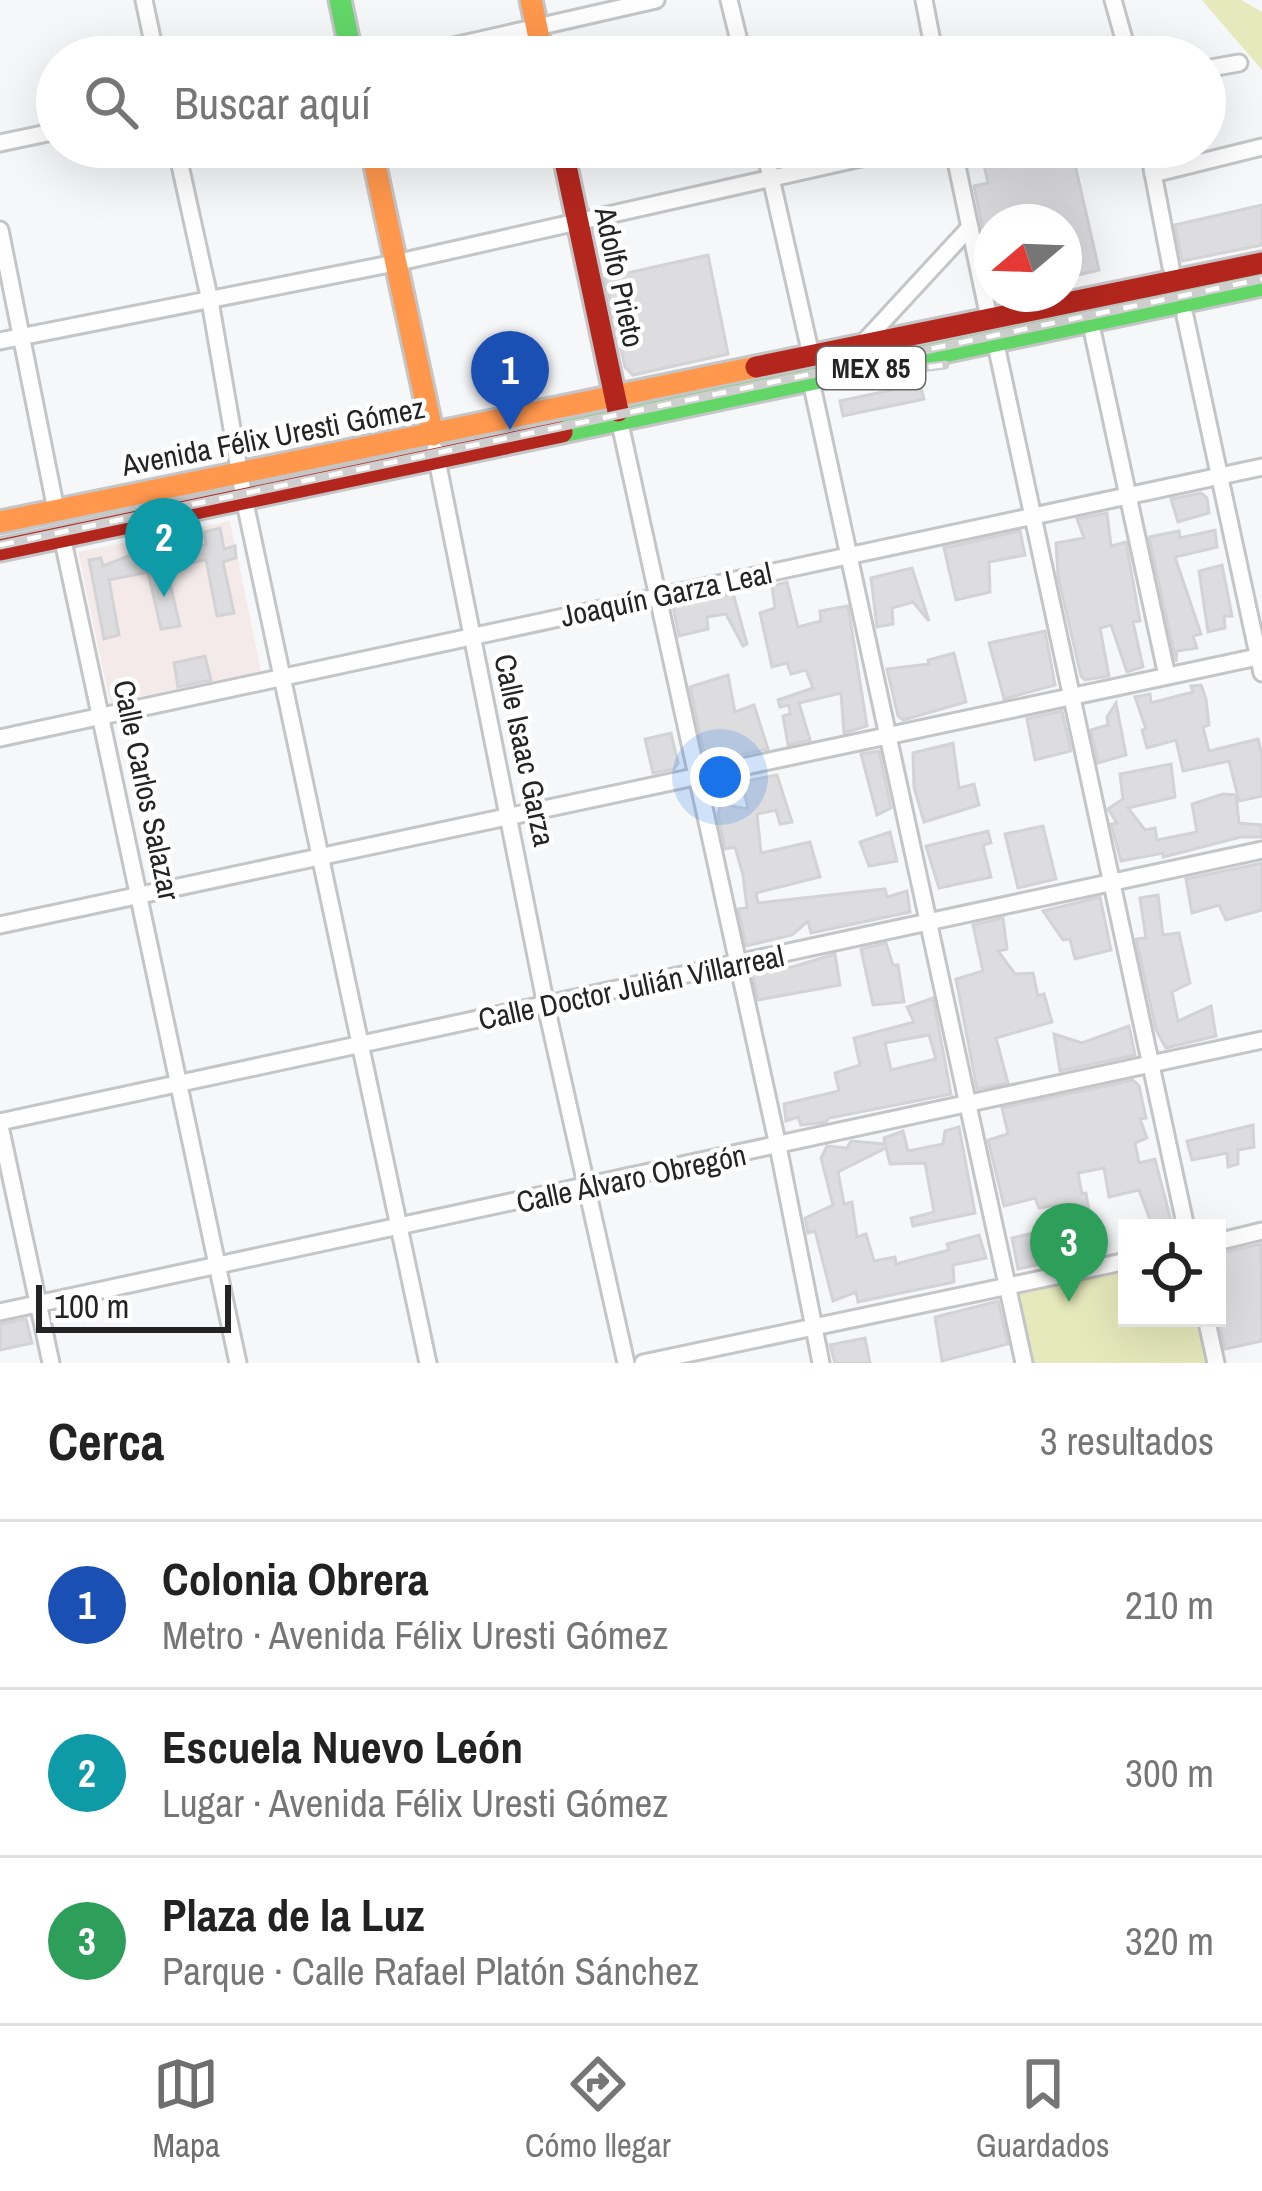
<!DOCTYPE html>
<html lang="es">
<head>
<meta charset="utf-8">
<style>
	body { margin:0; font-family:"Archivo Narrow",sans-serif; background:#f6f6f6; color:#222 }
	.controls { position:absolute; right:36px; bottom:36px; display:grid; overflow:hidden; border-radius:0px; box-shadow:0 12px 48px #0002 }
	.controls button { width:108px; height:108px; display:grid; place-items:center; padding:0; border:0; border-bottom:3px solid #e0e0e0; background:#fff; color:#222; font:60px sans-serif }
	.compass { position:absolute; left:974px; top:204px; width:108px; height:108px; border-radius:50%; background:#fff; box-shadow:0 12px 48px #0002; rotate:251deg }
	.scale { position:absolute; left:36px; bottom:30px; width:195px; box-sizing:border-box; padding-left:12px; border:6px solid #242425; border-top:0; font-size:33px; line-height:42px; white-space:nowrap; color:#242425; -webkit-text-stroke:9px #fff; paint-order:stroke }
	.you { position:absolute; left:720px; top:777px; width:42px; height:42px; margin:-30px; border:9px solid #fff; border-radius:50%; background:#1a73e8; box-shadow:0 0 0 18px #1a73e833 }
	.badge { display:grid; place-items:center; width:78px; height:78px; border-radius:50%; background:#6e6e6f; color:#fff; font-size:39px; font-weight:700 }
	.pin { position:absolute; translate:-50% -99px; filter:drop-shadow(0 3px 6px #0008) }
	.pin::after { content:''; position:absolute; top:63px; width:42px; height:36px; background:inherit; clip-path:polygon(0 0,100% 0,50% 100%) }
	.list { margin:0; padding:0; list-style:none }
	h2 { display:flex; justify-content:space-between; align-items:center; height:156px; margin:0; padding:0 48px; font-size:51px }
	h2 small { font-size:39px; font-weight:400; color:#767676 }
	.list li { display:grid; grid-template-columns:78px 1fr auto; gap:36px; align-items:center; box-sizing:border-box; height:168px; padding:0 48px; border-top:3px solid #e0e0e0 }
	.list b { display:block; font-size:45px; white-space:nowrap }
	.list p { margin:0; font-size:39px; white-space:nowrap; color:#767676 }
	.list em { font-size:39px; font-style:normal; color:#767676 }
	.icon { flex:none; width:66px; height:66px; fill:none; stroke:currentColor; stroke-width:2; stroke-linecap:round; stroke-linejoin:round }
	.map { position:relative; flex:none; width:1262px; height:1363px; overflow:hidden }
	.search { position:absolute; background:#fff; box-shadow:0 12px 48px #0002; left:36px; right:36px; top:36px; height:132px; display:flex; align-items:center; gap:30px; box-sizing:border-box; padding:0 42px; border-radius:66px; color:#767676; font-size:45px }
	.sheet { height:660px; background:#fff }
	nav { display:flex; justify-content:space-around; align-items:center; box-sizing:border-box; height:168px; border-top:3px solid #e0e0e0; background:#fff; font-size:33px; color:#767676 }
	nav a { display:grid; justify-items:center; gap:6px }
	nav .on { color:#6e6e6f }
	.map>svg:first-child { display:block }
</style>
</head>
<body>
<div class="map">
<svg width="1262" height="1363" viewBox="0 0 1262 1363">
	<rect width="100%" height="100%" fill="#f6f7f9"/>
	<path fill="#f5eaea" d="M230 521 261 671 110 703 78 552Z"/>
	<g fill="#e6e9bb">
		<path d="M1202 0H1241L1262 12V70Z"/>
		<path d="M1127 1261V1318H1206L1216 1363H1024L1007 1286Z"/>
	</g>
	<g fill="#dddddf" stroke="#d3d3d5" stroke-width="3" fill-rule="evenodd">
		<path d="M980 147H1071L1099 270 1064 278V222H992V274L974 186 988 183Z"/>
		<path d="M1262 205V245L1182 261 1175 225Z"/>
		<path d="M708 255 728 354 633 375 625 367 605 278Z"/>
		<path d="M920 384 924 399 843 416 840 401Z"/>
		<path d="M1201 493 1207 498 1209 513 1178 522 1171 499Z"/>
		<path d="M1107 513 1111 546 1126 542 1140 621 1133 622 1143 667 1127 672 1111 625 1100 628 1109 676 1085 680 1081 676 1058 576 1056 543 1084 538 1077 519Z"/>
		<path d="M220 528 224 549 235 546 236 558 223 562 234 613 217 616 206 560 166 567 180 626 161 629 148 572 109 580 119 635 104 639 89 560 101 558 103 566 141 551 206 545 204 532Z"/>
		<path d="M1215 530 1217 547 1175 557 1201 634 1193 636 1197 648 1177 651 1176 662 1149 537 1179 531 1180 538Z"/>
		<path d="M1020 531 1025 555 989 562 990 592 956 600 944 548Z"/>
		<path d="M1222 565 1232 616H1224L1225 628 1208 632 1199 571Z"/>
		<path d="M912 568 929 621 913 602 892 608 893 624 877 627 871 578Z"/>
		<path d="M787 582 798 627 821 621 820 611 848 606 867 726 844 733 841 693 799 703 810 740 788 745 783 716 790 714 789 705 780 707 778 700 813 688 806 670 791 674 787 663 772 667 760 613 775 608 772 586Z"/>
		<path d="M733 593 747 644 743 646 726 614 707 617 708 629 679 636 673 606Z"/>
		<path d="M1045 631 1055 685 1004 699 989 643Z"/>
		<path d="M954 653 966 702 903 720 898 716 887 669 929 664 928 660Z"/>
		<path d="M205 656 211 680 178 687 174 663Z"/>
		<path d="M728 675 735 712 754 705 768 749 706 762 690 687Z"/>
		<path d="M1201 685 1206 699 1209 725 1203 727 1209 751 1258 739 1262 755V796L1239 801 1229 761 1183 771 1176 740 1147 748 1142 730 1146 729 1135 697 1150 694 1151 703 1193 692 1191 686Z"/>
		<path d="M1116 703 1126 755 1098 763 1091 730 1108 725 1107 717Z"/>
		<path d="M1062 711 1071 751 1035 760 1027 719Z"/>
		<path d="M671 733 678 763 674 769 653 773 645 739Z"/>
		<path d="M953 743 959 788 974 784 979 805 924 822 914 787 913 753Z"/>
		<path d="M879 751 891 808 877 815 861 754Z"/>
		<path d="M1171 764 1175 797 1128 808 1145 830 1155 828 1157 840 1197 832 1192 804 1223 794 1236 795 1239 823 1262 825V837H1241L1163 857V853L1121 861 1111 824 1117 823 1108 809 1123 799 1120 774Z"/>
		<path d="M777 775 792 822 780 824 776 810 757 814 761 853 810 842 820 877 756 893 758 903 885 889 887 897 907 891 910 912 811 933 808 921 792 935 746 946 738 909 747 908 743 875 735 847 725 849 718 814 721 804 748 809 742 782Z"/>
		<path d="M1043 826 1056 879 1018 888 1005 834Z"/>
		<path d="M988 831 991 843 983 845 991 877 939 888 926 846Z"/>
		<path d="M890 832 897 861 869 866 860 842Z"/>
		<path d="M1262 863V910L1226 920 1219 905 1192 913 1186 879Z"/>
		<path d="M1158 895 1163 935 1179 933 1190 983 1172 992 1178 1021 1211 1006 1216 1036 1166 1048 1156 1030 1136 939 1146 938 1140 898Z"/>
		<path d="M1100 897 1111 950 1075 959 1070 939 1063 940 1043 911Z"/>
		<path d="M1003 918 1007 949 998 951 1015 974 1033 973 1038 996 1044 994 1052 1022 996 1038 1008 1083 977 1089 956 979 983 971 973 925Z"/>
		<path d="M886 943 893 965H898L904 1002 873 1005 861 949Z"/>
		<path d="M835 954 840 985 758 1000 752 972 792 967Z"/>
		<path d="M933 998 951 1094 829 1118 826 1122 801 1125 798 1117 786 1121 784 1104 839 1091 835 1073 860 1065 854 1038 914 1022 907 1007ZM929 1035 936 1059 891 1070 885 1043Z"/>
		<path d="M1129 1026 1135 1055 1060 1071 1054 1034 1082 1043Z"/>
		<path d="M1133 1080 1139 1086 1146 1118 1140 1119 1147 1138 1135 1143 1139 1163 1155 1159 1171 1221 1152 1225 1139 1190 1109 1197 1104 1168 1078 1173 1082 1194 1086 1193 1095 1248 1081 1249 1082 1255 1018 1269 1012 1238 1041 1231 1042 1237 1064 1232 1057 1205 1039 1208 1035 1198 1004 1206 988 1140 1008 1134 1002 1108Z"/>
		<path d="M1253 1125 1254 1147 1238 1150V1164L1228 1167 1227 1153 1192 1160 1187 1141Z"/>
		<path d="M959 1127 975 1213 913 1226 911 1218 934 1212 925 1163 890 1164 886 1148 838 1172 844 1204 852 1202 857 1237 866 1234 874 1261 895 1257 896 1264 949 1250 947 1244 979 1235 986 1258 953 1265 954 1282 858 1302 856 1292 833 1301 815 1231 808 1233 805 1218 833 1205 821 1158 827 1146 847 1148 851 1141 885 1144 884 1138 903 1131 908 1151 943 1144 945 1131Z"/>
		<path d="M1261 1244 1262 1341 1225 1349 1217 1314V1254Z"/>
		<path d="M998 1301 1008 1344 942 1361 935 1317Z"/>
		<path d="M26 1319 32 1343 0 1350V1324Z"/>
		<path d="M865 1338 870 1363H835L830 1345Z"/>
	</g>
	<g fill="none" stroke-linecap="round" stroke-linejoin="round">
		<defs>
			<g id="street">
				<path d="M144 0 156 57"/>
				<path d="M729 0 743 57"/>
				<path d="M924 0 935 57"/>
				<path d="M1113 0 1129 57"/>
				<path d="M405 57 656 0"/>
				<path d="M1205 69 1239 63"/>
				<path d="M0 143 57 131"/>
				<path d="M176 147 210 301 244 498 428 1363"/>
				<path d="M764 147 811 355"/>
				<path d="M953 147 989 318"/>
				<path d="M1148 147 1171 267"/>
				<path d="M1153 174 1262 147"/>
				<path d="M0 230 56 510"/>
				<path d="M1185 316 1262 673"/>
				<path d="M1093 334 1167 676"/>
				<path d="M995 340 1186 1228"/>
				<path d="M0 341 395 263 910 147"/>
				<path d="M862 344 970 227"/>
				<path d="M811 381 1024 1363"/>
				<path d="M619 419 778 1146 821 1363"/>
				<path d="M435 450 546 1006 626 1363"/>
				<path d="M62 536 238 1363"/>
				<path d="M0 738 1262 467"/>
				<path d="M0 925 1262 656"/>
				<path d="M0 1122 1262 850"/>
				<path d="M0 1126 51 1363"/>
				<path d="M1217 1242 1262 1231"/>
				<path d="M0 1312 1262 1040"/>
				<path d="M1206 1318 1216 1363"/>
				<path d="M643 1363 1127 1261"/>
			</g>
			<g id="fast">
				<path d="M340 0 352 57"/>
				<path d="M562 432 1262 285"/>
			</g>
			<g id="slow">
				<path d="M531 0 543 57"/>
				<path d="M371 147 433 435"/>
				<path d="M0 522 756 367"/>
			</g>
			<g id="jam">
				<path d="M562 147 618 411"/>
				<path d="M756 367 1262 263"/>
				<path d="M0 550 562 432"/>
			</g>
		</defs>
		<use href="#street" stroke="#c4c5c6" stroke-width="21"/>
		<use href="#fast" stroke="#c4c5c6" stroke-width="27"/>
		<use href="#slow" stroke="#c4c5c6" stroke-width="27"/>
		<use href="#jam" stroke="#c4c5c6" stroke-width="27"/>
		<use href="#street" stroke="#fefefe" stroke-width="15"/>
		<use href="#fast" stroke="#63d668" stroke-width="21"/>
		<use href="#slow" stroke="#ff974d" stroke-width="21"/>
		<use href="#jam" stroke="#b3261e" stroke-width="21"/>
		<defs>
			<g id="rail">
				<path d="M873 374 945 365"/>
				<path d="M0 545 1262 279"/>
			</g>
		</defs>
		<use href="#rail" stroke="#cececf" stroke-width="9"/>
		<use href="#rail" stroke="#fff" stroke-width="4.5" stroke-dasharray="14" stroke-linecap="butt"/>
	</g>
	<g text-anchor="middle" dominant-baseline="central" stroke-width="9" stroke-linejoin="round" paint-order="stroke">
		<rect fill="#fff" stroke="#666" stroke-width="3" x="817" y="347" width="108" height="42" rx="9"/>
		<g font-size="27" font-weight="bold" fill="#242425">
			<text x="871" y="368">MEX 85</text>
		</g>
		<g font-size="30" fill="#242425" stroke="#fff">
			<text transform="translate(620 277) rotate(78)">Adolfo Prieto</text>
			<text transform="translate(273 436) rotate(-11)">Avenida Félix Uresti Gómez</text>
			<text transform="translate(666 594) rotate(-12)">Joaquín Garza Leal</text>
			<text transform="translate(525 750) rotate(78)">Calle Isaac Garza</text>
			<text transform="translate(147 790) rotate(78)">Calle Carlos Salazar</text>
			<text transform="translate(631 987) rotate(-12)">Calle Doctor Julián Villarreal</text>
			<text transform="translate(631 1178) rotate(-12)">Calle Álvaro Obregón</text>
		</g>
	</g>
</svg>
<div class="controls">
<button><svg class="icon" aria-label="locate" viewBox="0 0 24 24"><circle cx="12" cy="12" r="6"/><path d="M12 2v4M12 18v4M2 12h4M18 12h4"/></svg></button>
</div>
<svg class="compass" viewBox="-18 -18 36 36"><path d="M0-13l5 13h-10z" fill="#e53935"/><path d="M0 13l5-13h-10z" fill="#767676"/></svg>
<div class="scale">100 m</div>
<div class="you"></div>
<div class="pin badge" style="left:510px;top:430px;background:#1a4fb4">1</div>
<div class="pin badge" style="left:164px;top:597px;background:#0f9aa8">2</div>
<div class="pin badge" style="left:1069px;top:1302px;background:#2e9e5b">3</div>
<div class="search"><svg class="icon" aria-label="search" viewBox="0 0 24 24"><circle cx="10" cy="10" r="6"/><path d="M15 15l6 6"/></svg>Buscar aquí</div>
</div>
<section class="sheet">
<h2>Cerca<small>3 resultados</small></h2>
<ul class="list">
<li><span class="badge" style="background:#1a4fb4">1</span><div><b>Colonia Obrera</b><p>Metro · Avenida Félix Uresti Gómez</p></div><em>210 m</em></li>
<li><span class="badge" style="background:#0f9aa8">2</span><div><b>Escuela Nuevo León</b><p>Lugar · Avenida Félix Uresti Gómez</p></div><em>300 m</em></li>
<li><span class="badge" style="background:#2e9e5b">3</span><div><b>Plaza de la Luz</b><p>Parque · Calle Rafael Platón Sánchez</p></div><em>320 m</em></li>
</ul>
</section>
<nav>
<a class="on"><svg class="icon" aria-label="map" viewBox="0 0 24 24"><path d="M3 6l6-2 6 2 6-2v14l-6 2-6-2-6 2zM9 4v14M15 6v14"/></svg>Mapa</a>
<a><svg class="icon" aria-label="directions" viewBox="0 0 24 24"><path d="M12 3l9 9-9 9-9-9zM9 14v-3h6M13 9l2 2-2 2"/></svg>Cómo llegar</a>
<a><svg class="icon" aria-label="saved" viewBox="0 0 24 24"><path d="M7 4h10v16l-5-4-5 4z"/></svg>Guardados</a>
</nav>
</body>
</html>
